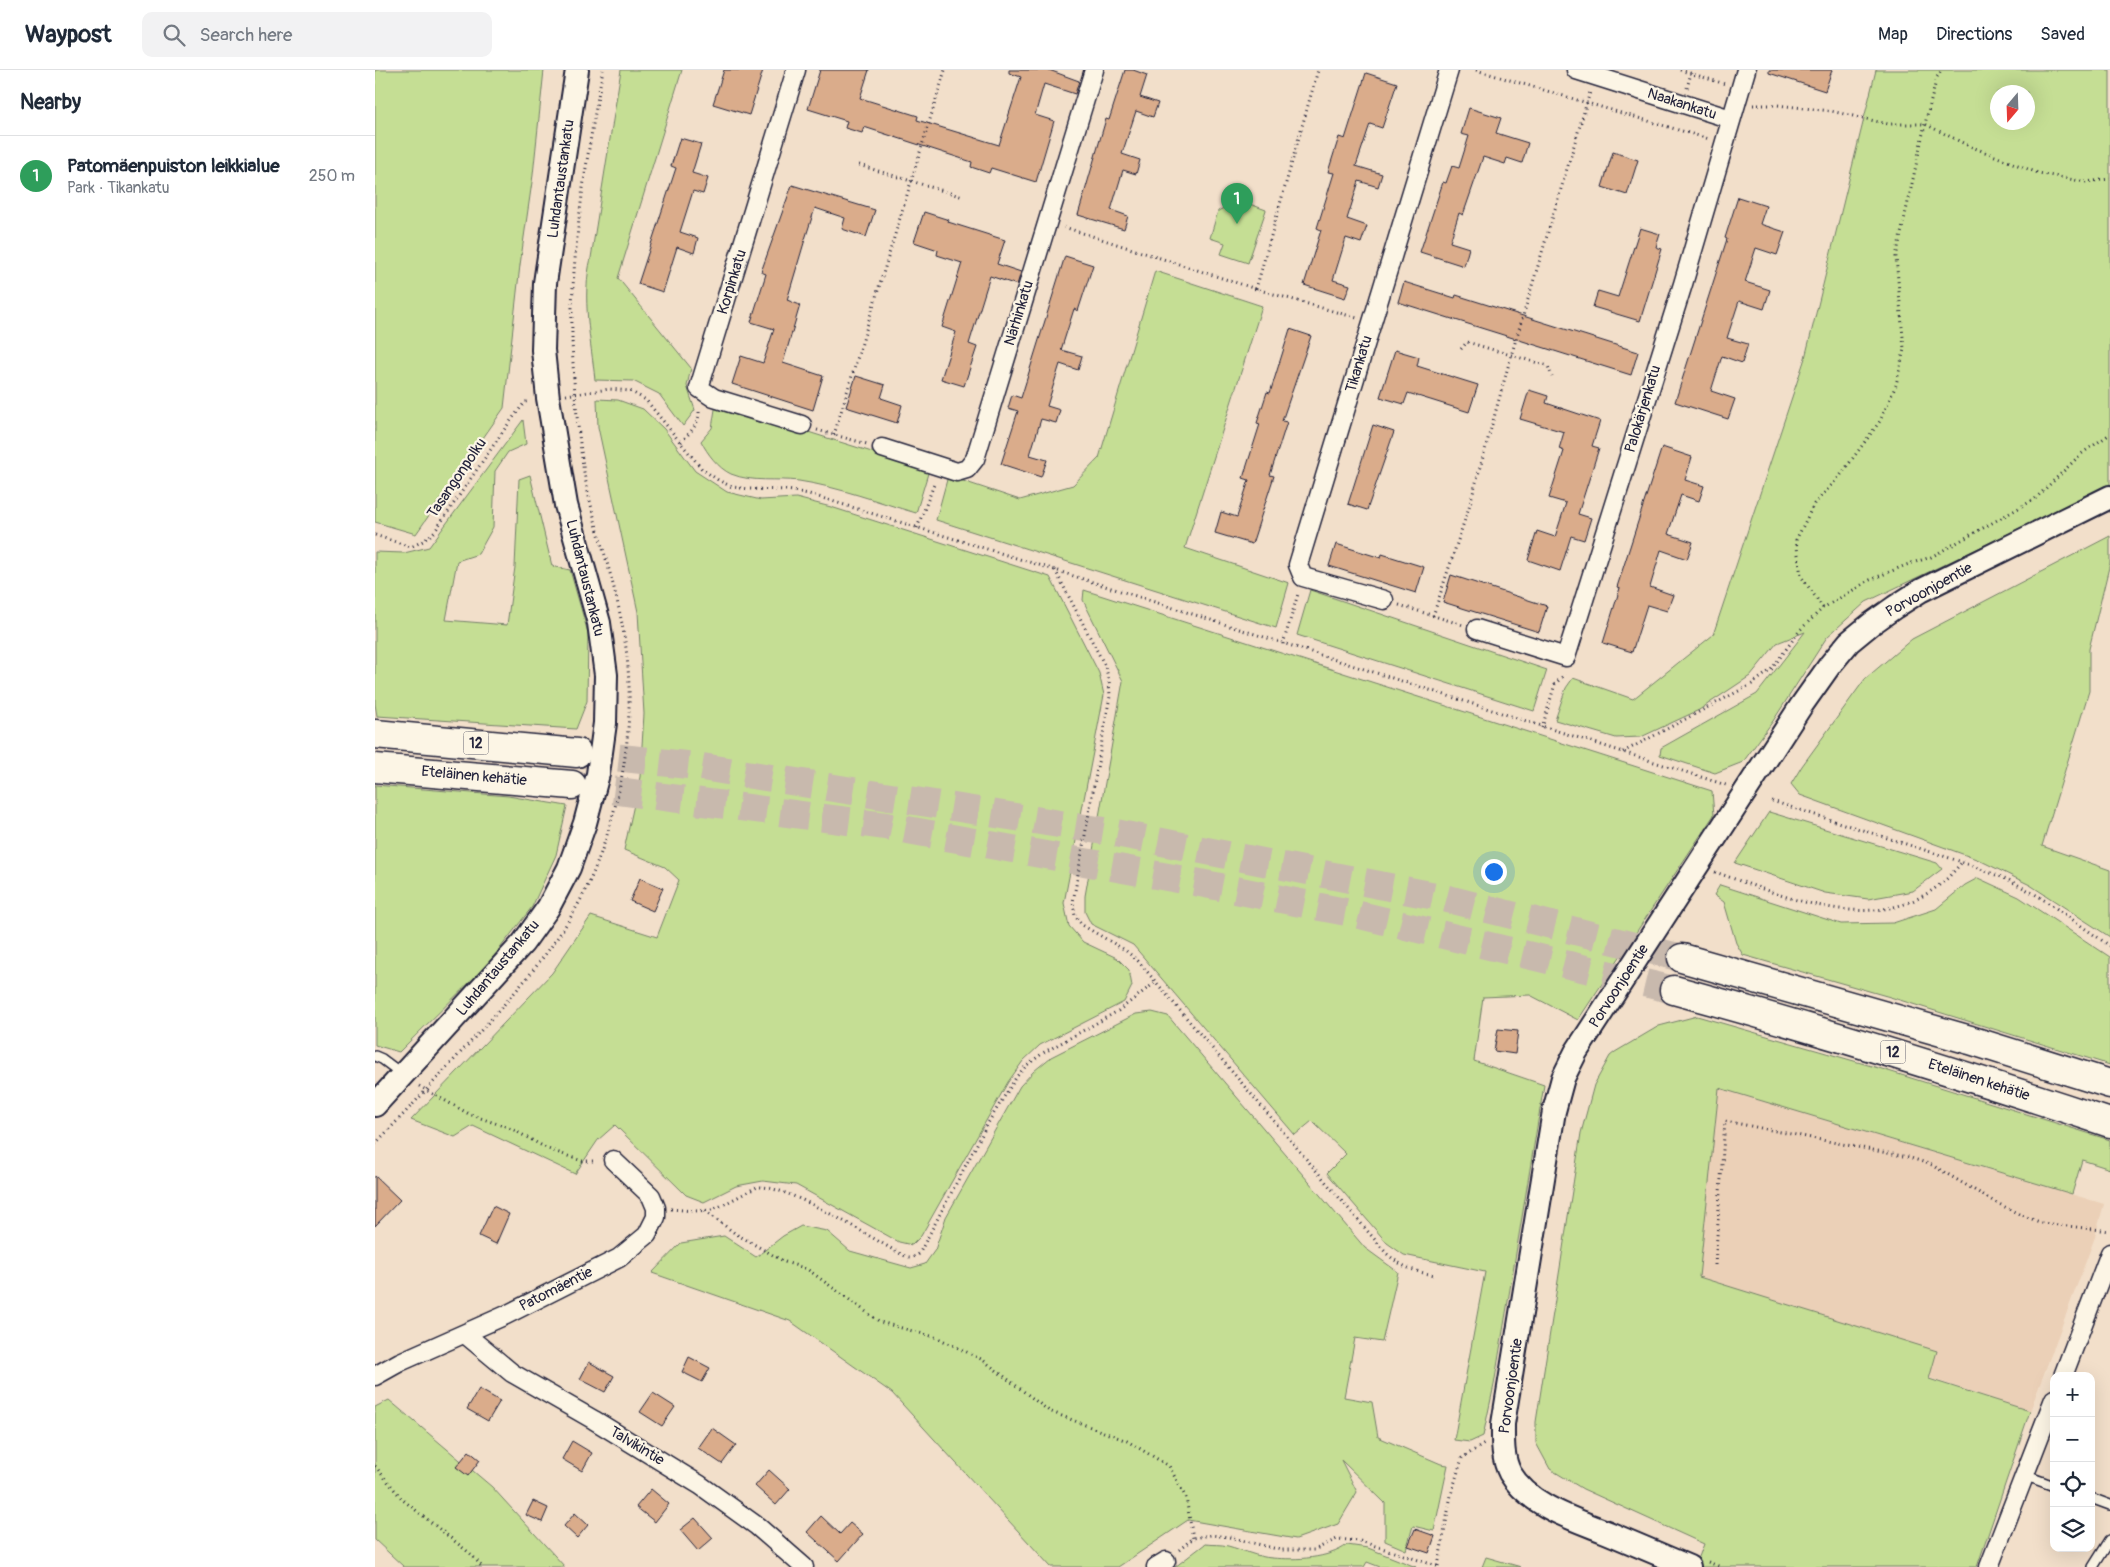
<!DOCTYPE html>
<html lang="en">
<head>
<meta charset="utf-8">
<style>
	body { margin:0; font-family:Pangolin,sans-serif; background:#f2f2f3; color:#1f2937 }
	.controls { position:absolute; right:15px; bottom:15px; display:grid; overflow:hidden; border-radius:10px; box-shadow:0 5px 20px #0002 }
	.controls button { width:45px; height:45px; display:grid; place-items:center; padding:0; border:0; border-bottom:1px solid #e0e1e3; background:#fff; color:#1f2937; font:25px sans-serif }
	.compass { position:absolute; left:1615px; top:15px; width:45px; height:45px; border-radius:50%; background:#fff; box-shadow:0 5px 20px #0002; rotate:199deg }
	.you { position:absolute; left:1118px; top:801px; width:18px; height:18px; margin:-12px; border:4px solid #fff; border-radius:50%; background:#1a73e8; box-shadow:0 0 0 8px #1a73e833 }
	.badge { display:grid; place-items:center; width:32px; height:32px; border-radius:50%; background:#0f766e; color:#fff; font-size:16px; font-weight:700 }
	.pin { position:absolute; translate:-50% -41px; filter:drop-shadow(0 1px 2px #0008) }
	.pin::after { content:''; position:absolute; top:26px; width:18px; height:15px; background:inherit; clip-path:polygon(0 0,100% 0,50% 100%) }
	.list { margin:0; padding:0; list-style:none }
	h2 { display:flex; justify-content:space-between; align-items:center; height:65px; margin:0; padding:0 20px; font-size:21px }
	h2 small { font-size:16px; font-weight:400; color:#747a83 }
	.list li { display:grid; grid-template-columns:32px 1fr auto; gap:15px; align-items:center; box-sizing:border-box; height:80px; padding:0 20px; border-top:1px solid #e0e1e3 }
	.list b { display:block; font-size:19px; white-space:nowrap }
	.list p { margin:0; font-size:16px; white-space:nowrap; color:#747a83 }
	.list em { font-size:16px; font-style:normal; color:#747a83 }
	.icon { flex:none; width:28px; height:28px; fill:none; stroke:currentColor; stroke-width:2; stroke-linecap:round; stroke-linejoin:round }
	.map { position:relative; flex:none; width:1735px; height:1497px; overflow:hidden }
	header { display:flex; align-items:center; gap:30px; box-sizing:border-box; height:70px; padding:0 25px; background:#fff; border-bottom:1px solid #e0e1e3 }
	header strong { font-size:24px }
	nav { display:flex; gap:28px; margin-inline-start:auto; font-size:18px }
	.search { width:350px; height:45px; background:#f2f2f3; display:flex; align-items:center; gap:12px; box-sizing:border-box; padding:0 18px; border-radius:10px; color:#747a83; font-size:19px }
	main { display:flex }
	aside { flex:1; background:#fff }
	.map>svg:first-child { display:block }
</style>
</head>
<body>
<header>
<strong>Waypost</strong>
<div class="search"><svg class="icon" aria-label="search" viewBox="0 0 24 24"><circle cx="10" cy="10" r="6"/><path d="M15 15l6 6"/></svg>Search here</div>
<nav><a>Map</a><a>Directions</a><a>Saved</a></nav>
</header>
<main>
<aside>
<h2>Nearby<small></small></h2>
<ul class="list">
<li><span class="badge" style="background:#2e9e5b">1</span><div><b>Patomäenpuiston leikkialue</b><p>Park · Tikankatu</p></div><em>250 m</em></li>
</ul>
</aside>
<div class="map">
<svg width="1735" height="1497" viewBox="0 0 1735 1497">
	<rect width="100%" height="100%" fill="#f2dfca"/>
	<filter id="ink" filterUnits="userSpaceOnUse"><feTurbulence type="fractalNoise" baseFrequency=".02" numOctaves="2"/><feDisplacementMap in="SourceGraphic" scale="10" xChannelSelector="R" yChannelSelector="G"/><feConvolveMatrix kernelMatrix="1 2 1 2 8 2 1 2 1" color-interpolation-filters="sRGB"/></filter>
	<g filter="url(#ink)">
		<path fill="#ebd0b7" d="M1344 1018 1729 1134 1720 1167 1655 1341 1554 1308 1562 1282 1323 1207Z"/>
		<g fill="#c5de94" stroke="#748068" fill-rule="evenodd">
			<path d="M0 0H169L158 105 145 195 129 338 41 464 0 452Z"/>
			<path d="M246 0H307L243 208 316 298 312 316 320 340 308 356 284 324 258 311 220 310C216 270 206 228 216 188Z"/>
			<path d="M1501 0H1735V415L1491 532 1452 567 1398 651 1368 692 1340 703 1285 685 1286 678 1382 624 1430 562 1402 573 1375 606 1324 640 1266 667 1241 668 1180 650 1191 618 1198 608 1258 629 1338 565 1430 288ZM1622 22H1652V52H1622Z"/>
			<path d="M864 130 891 140 873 193 846 184 850 173 835 168 843 141Z"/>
			<path d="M780 201 887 236 810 478 914 513 901 558 561 450 573 406 645 430 698 415 724 388Z"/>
			<path d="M222 329 243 330 268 339 289 359 320 401 352 422 386 430 421 428 456 437 675 507 724 603 729 625 689 833 694 856 708 872 742 888 754 900 757 916 749 932 665 975 648 991 633 1012 546 1166 537 1175 524 1172 421 1115 388 1111 361 1116 329 1132 311 1125 240 1055 223 1070 200 1104 98 1056 80 1067 36 1050 177 903 216 846 282 867 304 810 290 797 249 780 265 707 269 644 263 542 223 357Z"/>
			<path d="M341 333 554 400 541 443C503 432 464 417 424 411 401 408 378 413 356 404 343 398 332 383 326 371L337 358Z"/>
			<path d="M148 350 151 374 133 382 120 401 118 457 103 484 82 491 71 550 132 555 140 497 144 409 155 405 177 496 195 500 213 563 212 631 201 659 2 646 0 634V482L29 483 54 477Z"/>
			<path d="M1735 466V493L1714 579V621L1667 776 1735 800V867L1655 815 1604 790 1425 725 1416 714 1427 696 1490 609 1537 569Z"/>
			<path d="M709 520 1337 721 1339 745 1203 950 1155 925 1108 927 1099 991 1169 1015 1119 1315 1108 1366 1095 1372 1079 1370 1110 1202 1029 1185 1012 1173 952 1103 971 1084 937 1051 920 1065 758 875 716 854 710 842V826L748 611 708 530Z"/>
			<path d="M935 520 1172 600 1159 641 922 565Z"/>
			<path d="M0 715 133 726 192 736 181 785 157 837 112 895 24 982 0 975Z"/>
			<path d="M1394 742 1562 793 1567 799 1538 821 1493 829 1450 823 1360 793Z"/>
			<path d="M1603 808 1644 827 1735 887V995L1515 927 1368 885 1361 873 1349 832 1339 825 1345 815 1466 854 1518 853 1561 839 1590 815Z"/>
			<path d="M777 942 793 946 990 1178 1023 1202 1007 1272 980 1268 969 1327 997 1332 1003 1367 1066 1394 1073 1395 1059 1461 1038 1456 1031 1480 1010 1471V1433L966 1390 982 1422 963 1454 921 1469 813 1450 743 1497H676L517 1323 415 1251 277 1203 306 1173 349 1166 381 1187 408 1166 426 1156 452 1161 475 1181 536 1198 550 1194 560 1180 571 1147 645 1016 659 1001 676 987 761 944Z"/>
			<path d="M1322 946 1507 999 1735 1070V1099L1707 1090 1697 1124 1344 1018 1324 1207 1562 1281 1554 1309 1655 1341 1602 1497H1320L1329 1474 1208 1419 1175 1399 1161 1373V1352L1206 1063 1219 1015 1235 986 1240 982 1284 956Z"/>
			<path d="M14 1330 117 1417 190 1497H29L0 1470V1337Z"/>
			<path d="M830 1474C837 1475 846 1474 853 1476 868 1480 882 1487 897 1488 921 1490 953 1489 972 1475L993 1478 1041 1497H1005L992 1492 989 1497H800Z"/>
			<path d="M1111 1487 1146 1497H1107Z"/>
		</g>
		<g fill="#daac8b" stroke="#22223b">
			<path d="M349 0H388L374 45 338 34Z"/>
			<path d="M445 0H494L485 28 543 46 542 50 624 75 646 7 634 3V0H674L704 11 700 24 669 14 660 45 679 51 661 112 616 98 614 103 596 97 597 92 489 57 487 63 470 58 472 51 433 39Z"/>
			<path d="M750 0H758L772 5 765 27 783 33 778 47 761 41 747 84 765 90 761 104 748 100 736 140 753 146 749 159 703 145 731 49 734 50Z"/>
			<path d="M1394 0H1457L1450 21 1394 3Z"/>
			<path d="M991 3 1022 13 1007 58 995 54 981 96 1007 104 1003 117 984 111 972 149 992 156 986 173 971 168 958 210 975 215 970 228 929 215 946 160 942 158 959 103 953 102 964 67 970 69Z"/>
			<path d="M1094 38 1126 48 1121 63 1153 73 1147 93 1132 88 1130 94 1108 87 1088 145 1084 143 1075 172 1094 178 1089 196 1045 182 1068 112 1071 113 1077 96 1084 98 1094 66 1086 64Z"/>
			<path d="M305 68 326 74 317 103 333 108 328 124 318 121 305 162 323 168 319 183 302 177 288 222 263 214 301 98 296 96Z"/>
			<path d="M1238 82 1263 90 1252 125 1227 117Z"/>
			<path d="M417 115 500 140 491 167 467 159 470 148 440 138 431 166 412 230 425 235 408 293 448 306 438 340 357 314 366 286 388 293 399 259 376 252 391 204 386 202Z"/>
			<path d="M1363 127 1391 136 1385 154 1410 162 1402 185 1381 178 1370 212 1395 220 1389 239 1364 231 1352 268 1373 274 1367 293 1347 286 1336 321 1360 329 1353 349 1300 332 1352 169 1350 168Z"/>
			<path d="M549 142 574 150 573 152 630 170 622 194 646 202 642 215 615 206 594 274 602 277 589 316 566 309 581 262 567 257 587 193 562 185 563 180 539 172Z"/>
			<path d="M1265 158 1285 164 1281 177 1287 179 1265 251 1218 237 1223 221 1243 227Z"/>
			<path d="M690 186 718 195 703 241 699 239 686 280 707 286 703 300 685 294 672 336 685 340 681 353 666 349 655 385 672 390 666 407 626 394 643 341 633 338 637 325 646 328Z"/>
			<path d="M1029 212 1080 228 1081 225 1263 282 1256 305 1023 232Z"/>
			<path d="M915 259 936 266 907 351 912 352 895 405 899 406 877 474 840 463 846 442 862 447 874 410 868 408 885 354 882 353 892 322 895 323Z"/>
			<path d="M1020 280 1044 287 1042 296 1103 315 1094 342 1033 323 1029 334 1005 327Z"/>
			<path d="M481 306 510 315 506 328 527 335 522 353 471 337Z"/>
			<path d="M1154 320 1173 326 1171 333 1225 351 1217 376 1224 378 1203 444 1216 448 1209 470 1196 466 1185 501 1153 490 1162 461 1180 467 1191 433 1174 428 1189 381 1184 379 1189 362 1145 349Z"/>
			<path d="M998 355 1019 362 992 440 973 434Z"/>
			<path d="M1287 377 1317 387 1310 410 1329 416 1324 431 1306 425 1293 464 1318 472 1312 489 1286 480 1275 517 1298 525 1292 541 1272 535 1257 582 1228 573 1245 518 1242 517Z"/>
			<path d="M961 474 1006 488 1007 484 1049 497 1041 523 954 496Z"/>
			<path d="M1076 505 1172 536 1164 562 1068 532Z"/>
			<path d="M265 808 288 818 278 841 255 831Z"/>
			<path d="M1123 959 1143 961 1140 984 1119 981Z"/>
			<path d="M0 1106 25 1130 0 1156Z"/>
			<path d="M118 1136 134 1144 121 1174 104 1166Z"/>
			<path d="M314 1287 335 1298 327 1312 307 1302Z"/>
			<path d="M214 1292 239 1306 230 1322 205 1309Z"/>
			<path d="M104 1319 125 1331 113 1351 92 1339Z"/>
			<path d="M278 1323 300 1337 287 1356 265 1342Z"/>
			<path d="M337 1358 361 1375 347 1394 323 1378Z"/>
			<path d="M197 1371 217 1383 207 1401 187 1389Z"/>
			<path d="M94 1381 105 1390 93 1406 81 1397Z"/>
			<path d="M394 1400 415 1419 401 1435 380 1416Z"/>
			<path d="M276 1419 294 1434 280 1452 261 1437Z"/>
			<path d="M158 1431 173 1438 167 1452 151 1445Z"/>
			<path d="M200 1443 213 1455 202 1468 189 1456Z"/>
			<path d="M446 1446 465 1464 475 1453 488 1464 464 1491 432 1462Z"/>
			<path d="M320 1448 338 1468 323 1481 305 1460Z"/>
			<path d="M1040 1459 1060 1466 1054 1483 1033 1476Z"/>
		</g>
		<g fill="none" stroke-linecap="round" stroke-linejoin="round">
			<g stroke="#c8b9ad" stroke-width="28" stroke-dasharray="28 14" stroke-linecap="butt">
				<path d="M202 683 321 696 741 763 1065 827 1307 888"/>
				<path d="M197 715 511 756 820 812 976 843 1299 920"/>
			</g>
			<defs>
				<g id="service">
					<path d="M0 986 7 989 27 1004"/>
					<path d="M1649 1405 1679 1416"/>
					<path d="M1716 1428 1735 1435"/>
					<path d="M1718 1497 1735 1470"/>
				</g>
				<g id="minor">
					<path d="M421 0 324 318 339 328 427 355"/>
					<path d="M1201 0 1356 49"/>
					<path d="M507 378 582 402 592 399 600 389 719 0"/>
					<path d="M1009 530 928 507 923 495 1074 0"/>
					<path d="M1102 559 1191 587 1308 214 1371 0"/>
					<path d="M90 1264 137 1303 219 1350 325 1415 382 1456 429 1497"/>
					<path d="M0 1306 25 1292 131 1245 244 1188 272 1165 281 1147V1138L276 1126 238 1090"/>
					<path d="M1688 1306 1735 1183"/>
					<path d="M781 1497 791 1491"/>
					<path d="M1614 1497 1679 1329"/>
				</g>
				<g id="tertiary">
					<path d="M0 1035 148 873 173 838 194 798 210 753 223 704 230 653 231 605 224 553 191 435 173 328 168 280 170 213 202 0"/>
					<path d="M1314 1497C1288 1486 1262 1475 1236 1464 1202 1450 1155 1437 1135 1403 1127 1388 1128 1370 1128 1354L1179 1041 1188 1008 1201 982 1426 636 1455 595 1474 572 1496 554 1520 537 1545 521 1735 427"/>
				</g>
				<g id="motorway">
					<path d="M0 664 202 683"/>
					<path d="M0 698 197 715"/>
					<path d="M1307 888 1595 970 1735 1014"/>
					<path d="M1299 920C1446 960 1590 1005 1735 1053"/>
				</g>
			</defs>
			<use href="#service" stroke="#22223b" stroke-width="12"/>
			<use href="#minor" stroke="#22223b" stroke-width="21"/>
			<use href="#tertiary" stroke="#22223b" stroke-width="26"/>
			<use href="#motorway" stroke="#22223b" stroke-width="31"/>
			<g stroke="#22223b" stroke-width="3" stroke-dasharray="1 4" stroke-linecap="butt">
				<path d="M1101 0 1334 69"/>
				<path d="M1305 0 1350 14"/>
				<path d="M1312 18 1316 3"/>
				<path d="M1378 35H1402L1456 41 1513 54H1550L1592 75 1663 103 1710 112 1735 109"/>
				<path d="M484 95 588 127"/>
				<path d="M689 157 881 219 982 248"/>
				<path d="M881 219 943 0"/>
				<path d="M1086 279 1092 272 1173 296 1177 307"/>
				<path d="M191 325 235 319 255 321 271 330 327 399 343 410 357 417 375 419 412 420 434 424 680 500 1351 715"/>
				<path d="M442 360 492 374"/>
				<path d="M459 365 570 0"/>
				<path d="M306 372C316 361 325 354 324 339"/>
				<path d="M542 458 560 412"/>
				<path d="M0 465 36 477 50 470 60 461 131 357 150 332 155 331"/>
				<path d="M680 500 730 596 734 610 735 626 698 832 700 846 707 855 750 880 763 891 1012 1184C1029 1198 1038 1201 1059 1205"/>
				<path d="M1024 535 1088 555"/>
				<path d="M1448 538 1426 506 1421 470 1439 434 1465 406 1505 351 1521 315 1529 279 1521 187 1550 54 1562 7 1567 0"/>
				<path d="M1058 546 1095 434 1136 286 1215 22"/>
				<path d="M908 574 923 524"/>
				<path d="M1167 658 1180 614 1190 604"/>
				<path d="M1248 682 1377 614 1396 600 1425 560 1448 538 1495 510 1531 495 1556 487 1660 429 1706 384 1735 364"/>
				<path d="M1397 731 1587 792 1634 810 1665 827 1735 876"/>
				<path d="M1340 802C1409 826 1497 867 1563 816 1572 810 1580 800 1587 792"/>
				<path d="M44 1016 94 1044 137 1059 173 1079 207 1091H221"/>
				<path d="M0 1074C34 1039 67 1003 100 967 146 916 193 865 219 801 251 721 264 634 246 549 236 497 216 448 208 396 201 346 196 288 197 238 200 158 213 78 228 0"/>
				<path d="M296 1139 319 1141 338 1140 382 1117C411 1114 494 1166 522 1182 530 1186 536 1190 544 1184L613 1053 642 1006 652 995 668 983 743 941 781 912"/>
				<path d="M330 1141 361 1164 410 1192 432 1199 505 1252 563 1268 608 1290 674 1341 752 1371 794 1396 811 1428 818 1468"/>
				<path d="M1340 1195 1350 1051 1533 1087 1557 1095 1618 1131 1644 1144 1667 1153 1735 1161"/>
				<path d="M0 1396 28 1430 97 1485 107 1497"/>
				<path d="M804 1480 818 1468 836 1465 854 1467 906 1480H939L962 1469 985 1471 1065 1497"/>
				<path d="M1333 1492 1346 1497"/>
				<path d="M1063 1496 1076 1425 1087 1388 1109 1374"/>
			</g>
			<use href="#service" stroke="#fcf5e5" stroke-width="9"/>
			<use href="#minor" stroke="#fcf5e5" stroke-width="18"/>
			<use href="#tertiary" stroke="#fcf5e5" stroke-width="22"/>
			<use href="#motorway" stroke="#fcf5e5" stroke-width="28"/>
		</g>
	</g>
	<g text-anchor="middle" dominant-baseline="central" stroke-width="4.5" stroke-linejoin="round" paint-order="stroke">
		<g fill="#fcf5e5" stroke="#63616e" stroke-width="1">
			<rect x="88.5" y="661.5" width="25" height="23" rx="4"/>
			<rect x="1505.5" y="970.5" width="25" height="23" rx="4"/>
		</g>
		<g font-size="14" font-weight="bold" fill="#22223b">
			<text x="101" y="673">12</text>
			<text x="1518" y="982">12</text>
		</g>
		<g font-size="15" fill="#22223b" stroke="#fcf5e5">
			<text transform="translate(1307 34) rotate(18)">Naakankatu</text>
			<text transform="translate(186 109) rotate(-82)">Luhdantaustankatu</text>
			<text transform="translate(357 212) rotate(-73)">Korpinkatu</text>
			<text transform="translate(644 243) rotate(-73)">Närhinkatu</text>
			<text transform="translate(984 294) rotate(-73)">Tikankatu</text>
			<text transform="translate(1268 339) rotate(-73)">Palokärjenkatu</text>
			<text transform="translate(82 408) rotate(-56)">Tasangonpolku</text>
			<text transform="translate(210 508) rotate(76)">Luhdantaustankatu</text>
			<text transform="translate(1554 520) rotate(-29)">Porvoonjoentie</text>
			<text transform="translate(99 706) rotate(5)">Eteläinen kehätie</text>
			<text transform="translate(123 898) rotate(-50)">Luhdantaustankatu</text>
			<text transform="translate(1244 916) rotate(-57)">Porvoonjoentie</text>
			<text transform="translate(1604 1010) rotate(18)">Eteläinen kehätie</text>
			<text transform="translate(181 1219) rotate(-27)">Patomäentie</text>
			<text transform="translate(1136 1316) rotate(-82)">Porvoonjoentie</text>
			<text transform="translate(262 1376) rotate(31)">Talvikintie</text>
		</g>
	</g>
</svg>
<div class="controls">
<button>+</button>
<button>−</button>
<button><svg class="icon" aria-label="locate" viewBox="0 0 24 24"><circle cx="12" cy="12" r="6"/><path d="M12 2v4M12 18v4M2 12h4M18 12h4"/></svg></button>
<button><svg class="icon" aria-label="layers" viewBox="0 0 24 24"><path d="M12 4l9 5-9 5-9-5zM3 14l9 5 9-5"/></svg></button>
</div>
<svg class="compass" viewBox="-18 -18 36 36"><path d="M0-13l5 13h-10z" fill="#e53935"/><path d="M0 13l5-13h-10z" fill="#747a83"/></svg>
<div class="you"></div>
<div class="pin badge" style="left:862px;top:154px;background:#2e9e5b">1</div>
</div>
</main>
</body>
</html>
